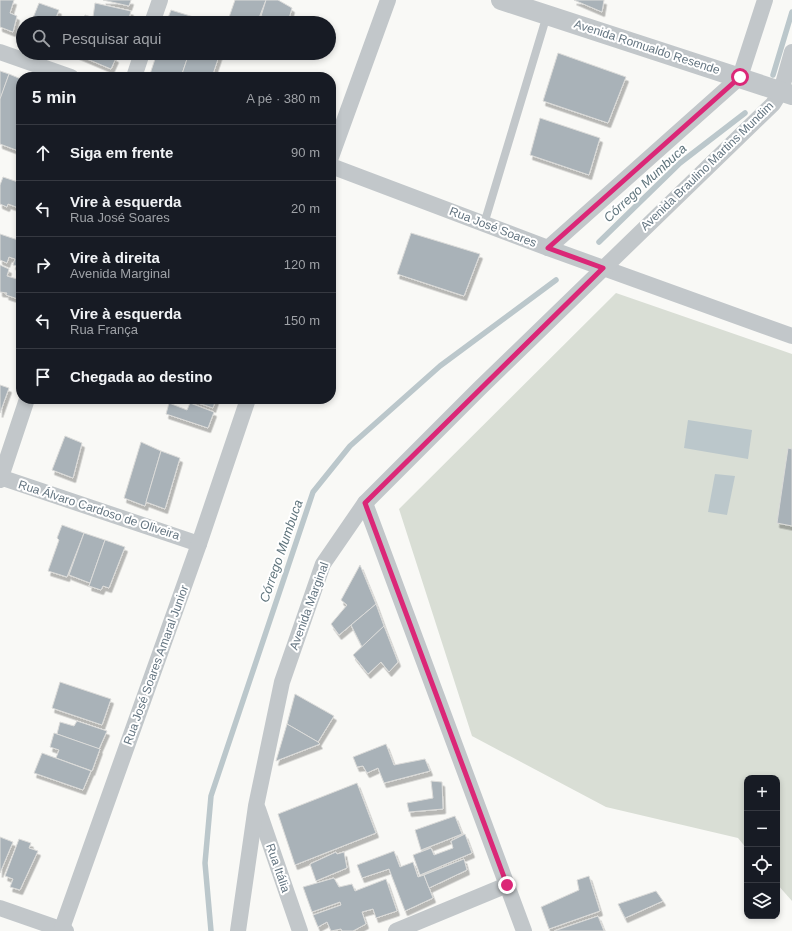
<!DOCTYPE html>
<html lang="pt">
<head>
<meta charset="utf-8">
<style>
	body { margin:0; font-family:Helvetica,sans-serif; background:#242831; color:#f1f3f6 }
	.controls { position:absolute; right:12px; bottom:12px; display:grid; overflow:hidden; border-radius:8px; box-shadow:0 2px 6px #0003 }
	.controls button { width:36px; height:36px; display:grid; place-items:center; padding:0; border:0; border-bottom:1px solid #363941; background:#171b24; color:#f1f3f6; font:20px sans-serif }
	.stop { position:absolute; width:12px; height:12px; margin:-9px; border:3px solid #db2777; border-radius:50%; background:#fff }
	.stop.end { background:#db2777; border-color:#fff; box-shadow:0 1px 4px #0008 }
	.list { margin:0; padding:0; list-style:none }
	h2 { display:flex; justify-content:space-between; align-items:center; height:52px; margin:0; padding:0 16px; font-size:17px }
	h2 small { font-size:13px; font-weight:400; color:#9ea1a6 }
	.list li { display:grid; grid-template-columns:26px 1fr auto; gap:12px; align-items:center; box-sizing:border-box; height:56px; padding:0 16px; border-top:1px solid #363941 }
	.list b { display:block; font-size:15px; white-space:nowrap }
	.list p { margin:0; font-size:13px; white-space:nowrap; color:#9ea1a6 }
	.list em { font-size:13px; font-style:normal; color:#9ea1a6 }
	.icon { flex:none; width:22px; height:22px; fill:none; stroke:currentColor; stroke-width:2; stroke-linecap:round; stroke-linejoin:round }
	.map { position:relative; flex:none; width:792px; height:931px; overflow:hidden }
	.search { position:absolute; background:#171b24; box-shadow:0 2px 6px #0003; left:16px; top:16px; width:320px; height:44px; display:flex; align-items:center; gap:10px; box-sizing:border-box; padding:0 14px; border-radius:22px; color:#9ea1a6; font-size:15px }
	.panel { position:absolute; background:#171b24; box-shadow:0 2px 6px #0003; left:16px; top:72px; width:320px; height:332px; border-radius:16px }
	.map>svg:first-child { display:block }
</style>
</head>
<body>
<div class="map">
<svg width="792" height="931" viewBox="0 0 792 931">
	<defs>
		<filter id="shadow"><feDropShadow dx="2.5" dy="4.5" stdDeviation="0" flood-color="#0004"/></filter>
	</defs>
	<rect width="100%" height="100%" fill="#f9f9f6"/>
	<path fill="#d9ded5" d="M616 293 792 354V901L777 884V778H747V849L738 838 606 807 472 736 399 509Z"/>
	<g fill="#bbc7cb">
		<path d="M688 420 752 430 748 459 684 448Z"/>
		<path d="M715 474 735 476 727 515 708 512Z"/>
	</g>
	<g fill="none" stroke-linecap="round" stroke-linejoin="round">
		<g stroke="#bbc7cb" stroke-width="5.5">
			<path d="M773 75 792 12"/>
			<path d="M599 242 680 163 745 113"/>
			<path d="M211 931 205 863 211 796 313 492 350 446 440 366 556 280"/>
		</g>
	</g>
	<g fill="#a9b2b8" stroke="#dbdbd9" filter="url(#shadow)">
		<path d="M0 0H14L10 13 17 16 13 32 0 27Z"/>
		<path d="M103 0H131L129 6Z"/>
		<path d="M235 0H266L257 23H227Z"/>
		<path d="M266 0H278L292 8 288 22 261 16Z"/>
		<path d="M574 0H604L602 12Z"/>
		<path d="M39 3 59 10 54 23H31Z"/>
		<path d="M95 3 131 11 128 22 121 19 119 23H110L93 17Z"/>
		<path d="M171 10 200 19 199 23H166Z"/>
		<path d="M85 15 110 23H82Z"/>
		<path d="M73 53H114L113 57 116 58 111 69Z"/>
		<path d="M157 53H189L181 77H149Z"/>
		<path d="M189 53H220L212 77H181Z"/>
		<path d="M558 53 626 77 608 123 543 101Z"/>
		<path d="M0 71 9 74 0 100Z"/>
		<path d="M9 74 21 79V136L16 150 0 144V99Z"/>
		<path d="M540 118 600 138 589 175 530 155Z"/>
		<path d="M21 136V152L16 150Z"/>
		<path d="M3 177 21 183 19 190H21V212L18 211 19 208 8 204 7 207 0 204V185Z"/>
		<path d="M411 233 480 254 464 296 397 274Z"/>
		<path d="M0 234 21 241V267L13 265 15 259 9 257 7 263 0 260Z"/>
		<path d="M0 265 9 269 7 276 17 279 19 272H21V300L6 295 7 293 0 292Z"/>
		<path d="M0 385 9 388 0 413Z"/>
		<path d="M187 399H216L213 408Z"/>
		<path d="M169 403 187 410 190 403 214 412 208 428 166 414Z"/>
		<path d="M65 436 82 443 73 478 52 470Z"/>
		<path d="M141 442 161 451 145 506 124 498Z"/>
		<path d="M788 448 792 449V526L777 523Z"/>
		<path d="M161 451 180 458 165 509 146 502Z"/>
		<path d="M62 525 84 533 67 577 48 571 59 540 57 538Z"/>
		<path d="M84 533 105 540 90 583 69 575Z"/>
		<path d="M105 540 125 547 109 588 103 586 101 590 89 586Z"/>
		<path d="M360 565 376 604 339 635 331 624 347 605 341 600Z"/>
		<path d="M376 604 384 626 362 647 351 625Z"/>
		<path d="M384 626 398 662 389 672 381 662 368 674 353 655Z"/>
		<path d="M60 682 111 699 102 725 52 708Z"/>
		<path d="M295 694 334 716 318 742 287 724Z"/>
		<path d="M77 721 107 731 99 749 57 734 60 722 74 726Z"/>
		<path d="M287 724 318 742 320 744 276 761Z"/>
		<path d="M54 733 100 749 92 771 56 758 59 750 50 747Z"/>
		<path d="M386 744 394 765 425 759 430 771 384 783 378 768 367 773 363 766 357 767 353 757Z"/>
		<path d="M42 753 91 771 83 790 34 773Z"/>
		<path d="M431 781 442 782 443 809 409 812 407 803 433 798Z"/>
		<path d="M357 783 376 833 295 865 278 814Z"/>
		<path d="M455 816 462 834 421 850 415 830Z"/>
		<path d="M465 834 472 853 420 875 413 855 431 848 434 855 453 848 451 841Z"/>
		<path d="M0 837 13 842 0 873Z"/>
		<path d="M19 839 31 843 29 848 38 851 20 890 10 887 13 879 5 876Z"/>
		<path d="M394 851 400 867 413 862 418 877 424 875 433 898 405 911 389 869 362 878 357 865Z"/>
		<path d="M336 852 337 854 344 852 347 868 316 881 310 864Z"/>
		<path d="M464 859 467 870 429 888 424 875Z"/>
		<path d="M589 876 600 911 549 929 541 907 579 890 577 880Z"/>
		<path d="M334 878 339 887 352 884 355 891 386 879 397 911 376 918 373 909 362 912 366 924 353 931H342L341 929 331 931 327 922 318 927 313 915 341 905 340 902 312 912 303 887Z"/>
		<path d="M656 891 663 901 625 918 618 904Z"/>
		<path d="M598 916 604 931H554Z"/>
	</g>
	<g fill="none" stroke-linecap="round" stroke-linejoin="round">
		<path stroke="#c2c7ca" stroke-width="8" d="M484 224 547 15"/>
		<g stroke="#c2c7ca" stroke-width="16">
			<path d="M152 23 160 0"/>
			<path d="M0 52 71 77"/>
			<path d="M134 77 142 53"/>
			<path d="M331 157 388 0"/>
			<path d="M331 166 548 248 792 336"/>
			<path d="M548 248 740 77 765 0"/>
			<path d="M0 477 199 544"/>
			<path d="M0 480 27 399"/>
			<path d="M365 503 524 931"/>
			<path d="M258 809 300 931"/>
			<path d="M0 908 66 931"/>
			<path d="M61 931 199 544 248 399"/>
			<path d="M238 931 256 806 282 682 323 564 365 503 480 388 773 104 781 91 792 52"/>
			<path d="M396 931 507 885"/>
		</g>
		<path stroke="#c2c7ca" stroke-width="20" d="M501 0 792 95"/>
	</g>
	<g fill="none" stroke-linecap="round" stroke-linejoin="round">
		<path stroke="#db2777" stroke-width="5" d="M507 885 365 503 603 268 548 248 740 77"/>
	</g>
	<g text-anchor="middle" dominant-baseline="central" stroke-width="4" stroke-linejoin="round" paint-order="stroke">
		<g font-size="12" fill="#647581" stroke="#fff">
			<text transform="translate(647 47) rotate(18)">Avenida Romualdo Resende</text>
			<text transform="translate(707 166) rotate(-44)">Avenida Braulino Martins Mundim</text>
			<text transform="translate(493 227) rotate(21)">Rua José Soares</text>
			<text transform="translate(99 510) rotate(18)">Rua Álvaro Cardoso de Oliveira</text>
			<text transform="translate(309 606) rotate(-70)">Avenida Marginal</text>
			<text transform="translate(156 665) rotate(-70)">Rua José Soares Amaral Junior</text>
			<text transform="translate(278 868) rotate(71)">Rua Itália</text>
		</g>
		<g font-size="13" font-style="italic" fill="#5f747c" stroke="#fff">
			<text transform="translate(645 183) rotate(-43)">Córrego Mumbuca</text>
			<text transform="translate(281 551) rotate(-71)">Córrego Mumbuca</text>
		</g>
	</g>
</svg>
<div class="controls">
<button>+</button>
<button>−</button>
<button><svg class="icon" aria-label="locate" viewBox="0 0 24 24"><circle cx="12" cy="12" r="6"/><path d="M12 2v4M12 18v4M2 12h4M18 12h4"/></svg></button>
<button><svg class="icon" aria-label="layers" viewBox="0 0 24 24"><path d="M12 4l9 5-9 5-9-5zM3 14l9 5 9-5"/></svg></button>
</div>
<div class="stop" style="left:740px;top:77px"></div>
<div class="stop end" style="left:507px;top:885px"></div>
<div class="search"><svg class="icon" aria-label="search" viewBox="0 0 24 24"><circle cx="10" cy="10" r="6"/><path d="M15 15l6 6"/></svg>Pesquisar aqui</div>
<section class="panel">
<h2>5 min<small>A pé · 380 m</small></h2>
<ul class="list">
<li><svg class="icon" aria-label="ahead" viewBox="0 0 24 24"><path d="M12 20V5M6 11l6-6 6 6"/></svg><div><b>Siga em frente</b></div><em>90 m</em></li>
<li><svg class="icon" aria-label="left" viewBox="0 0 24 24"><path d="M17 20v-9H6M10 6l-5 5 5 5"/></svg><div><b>Vire à esquerda</b><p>Rua José Soares</p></div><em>20 m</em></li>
<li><svg class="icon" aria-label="right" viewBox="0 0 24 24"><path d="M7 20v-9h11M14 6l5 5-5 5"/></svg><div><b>Vire à direita</b><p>Avenida Marginal</p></div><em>120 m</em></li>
<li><svg class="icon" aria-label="left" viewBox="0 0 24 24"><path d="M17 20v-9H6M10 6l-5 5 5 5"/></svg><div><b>Vire à esquerda</b><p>Rua França</p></div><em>150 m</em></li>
<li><svg class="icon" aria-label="arrive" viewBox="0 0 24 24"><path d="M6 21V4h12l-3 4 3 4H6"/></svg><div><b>Chegada ao destino</b></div></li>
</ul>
</section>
</div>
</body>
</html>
